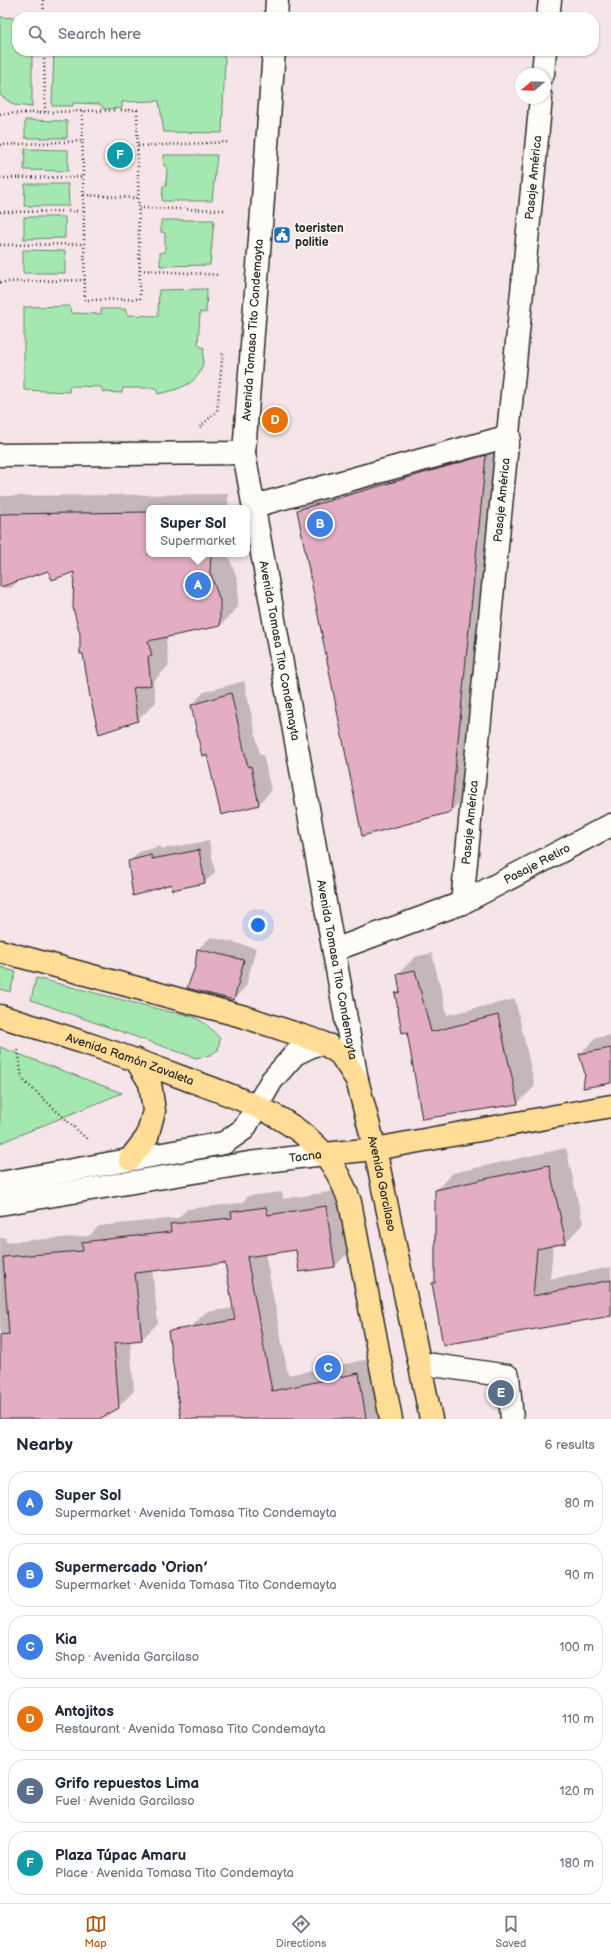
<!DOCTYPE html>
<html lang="en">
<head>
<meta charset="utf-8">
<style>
	body { margin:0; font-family:"Balsamiq Sans",sans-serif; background:#f6f6f7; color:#1f2937 }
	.compass { position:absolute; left:515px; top:68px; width:36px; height:36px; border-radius:50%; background:#fff; box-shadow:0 1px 3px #0004; rotate:251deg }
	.you { position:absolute; left:258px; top:925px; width:14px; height:14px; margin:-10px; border:3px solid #fff; border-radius:50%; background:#1a73e8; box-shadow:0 0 0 6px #1a73e833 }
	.badge { display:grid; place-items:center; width:26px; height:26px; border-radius:50%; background:#b45309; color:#fff; font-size:13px; font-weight:700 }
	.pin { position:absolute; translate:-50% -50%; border:2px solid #fff; box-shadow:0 1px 4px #0006 }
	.popup { position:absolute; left:146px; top:505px; width:104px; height:52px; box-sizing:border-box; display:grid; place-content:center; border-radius:8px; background:#fff; filter:drop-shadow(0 1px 3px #0005); font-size:13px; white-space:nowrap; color:#747a83 }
	.popup b { font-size:15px; color:#1f2937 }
	.popup::after { content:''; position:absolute; left:50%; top:100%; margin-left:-8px; border:8px solid transparent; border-top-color:#fff }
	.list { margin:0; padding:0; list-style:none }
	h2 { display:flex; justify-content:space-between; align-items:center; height:52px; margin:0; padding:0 16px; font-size:17px }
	h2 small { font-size:13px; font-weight:400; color:#747a83 }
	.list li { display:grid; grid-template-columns:26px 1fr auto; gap:12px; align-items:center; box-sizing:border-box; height:64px; margin:0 8px 8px; padding:0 8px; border:1px solid #e0e1e3; border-radius:16px }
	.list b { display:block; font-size:15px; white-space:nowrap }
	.list p { margin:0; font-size:13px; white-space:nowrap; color:#747a83 }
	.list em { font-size:13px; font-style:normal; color:#747a83 }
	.icon { flex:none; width:22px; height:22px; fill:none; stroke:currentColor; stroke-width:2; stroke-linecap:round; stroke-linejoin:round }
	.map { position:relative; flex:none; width:611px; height:1419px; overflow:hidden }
	.search { position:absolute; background:#fff; box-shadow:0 1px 3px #0004; left:12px; right:12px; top:12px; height:44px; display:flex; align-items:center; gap:10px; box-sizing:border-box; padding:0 14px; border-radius:16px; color:#747a83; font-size:15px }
	.sheet { height:484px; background:#fff }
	nav { display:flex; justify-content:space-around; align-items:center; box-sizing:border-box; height:56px; border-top:1px solid #e0e1e3; background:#fff; font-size:11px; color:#747a83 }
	nav a { display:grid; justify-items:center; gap:2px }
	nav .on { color:#b45309 }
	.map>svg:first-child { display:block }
</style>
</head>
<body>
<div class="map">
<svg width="611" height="1419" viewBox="0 0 611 1419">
	<rect width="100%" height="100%" fill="#f5e4e8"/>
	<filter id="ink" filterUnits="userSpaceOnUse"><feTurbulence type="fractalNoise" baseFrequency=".025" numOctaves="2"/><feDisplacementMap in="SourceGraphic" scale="8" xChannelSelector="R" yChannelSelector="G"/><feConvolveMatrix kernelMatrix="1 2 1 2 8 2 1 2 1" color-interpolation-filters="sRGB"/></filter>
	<g filter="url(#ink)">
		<g fill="#a4e7b1" stroke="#68896e">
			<path d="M0 17 17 18V51H32V107L14 105 0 95Z"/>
			<path d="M54 51H222L225 59 222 133 164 132 159 101 122 102V108L104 109 100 104 73 103V106H52Z"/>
			<path d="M25 120 67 121V138H25Z"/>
			<path d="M25 149 68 150V171L24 170Z"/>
			<path d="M164 155H217L212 201H162L163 186H166L167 166H164Z"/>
			<path d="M25 184H68L69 206H24Z"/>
			<path d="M24 217H65V238L24 239Z"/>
			<path d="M161 220H214L210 265 160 266V253L165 252V233L161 232Z"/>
			<path d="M23 250 65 251V273H23Z"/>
			<path d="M207 289 206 313 200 312 198 345 204 348C203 354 204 364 201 370 194 386 173 391 158 394L156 388H123L122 393 103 392 101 387 70 386 69 392 24 390V307L70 306 71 313 101 314V309H125L127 315 158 316 159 290Z"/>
			<path d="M0 967 16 972 10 992 0 989Z"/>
			<path d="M36 978 170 1012C194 1015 205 1020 220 1039L218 1050 210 1055 196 1058 31 1000Z"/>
			<path d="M0 1047 122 1093 0 1143Z"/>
		</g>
		<g fill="#0003">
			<path d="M507 435 472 789 451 811 298 510 319 489Z"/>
			<path d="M228 494V508H149V554H228L238 582V607L220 626 169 636 166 641 169 665 153 682 156 702 138 720 81 634 75 571 49 569 19 580 11 588H0V496Z"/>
			<path d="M244 681 260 755 263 754 271 791 259 804 207 753 192 705 204 692Z"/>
			<path d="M209 841 215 872 205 882 172 883 129 862 139 852 161 846V849Z"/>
			<path d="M211 937 256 948 246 986 234 999 196 967 198 949Z"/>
			<path d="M432 953 447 1015 515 999 535 1086 518 1103 408 1030 396 994 401 989 398 974 415 957Z"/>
			<path d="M611 1035V1083L586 1074 580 1054 596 1038Z"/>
			<path d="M566 1148 583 1224 566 1242 553 1245 550 1279 611 1267V1315L433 1283 436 1281V1190L453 1173Z"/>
			<path d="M342 1190 351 1250 335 1266 297 1249 265 1253 288 1375 375 1358 385 1419H208L190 1328 206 1312 234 1308 225 1262 152 1270 158 1323 142 1339 130 1340 134 1391 118 1407 97 1419H0V1238L5 1237 6 1242 89 1236 99 1226 178 1218 187 1209 242 1203 248 1196 282 1192 283 1199Z"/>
		</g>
		<g fill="#e3adc4" stroke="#2b2b2b">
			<path d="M486 455 451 812 362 836 297 510Z"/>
			<path d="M149 512V554H211L210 572 220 601V626L148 641 152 656 148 657 151 685 133 688 138 721 99 734 90 697 83 654H80V634L73 608 74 572 52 580 48 571 0 587V514Z"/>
			<path d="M231 693 248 767 251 766 259 805 221 815 207 755 202 756 191 705Z"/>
			<path d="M199 850 205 883 172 890 171 884 133 896 128 861 151 855 152 859Z"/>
			<path d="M197 949 244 960 234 1000 187 988 195 967Z"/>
			<path d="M415 970 431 1032 498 1015 518 1104 422 1119 407 1032 402 1033 395 993 400 992 397 974Z"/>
			<path d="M611 1048V1083L583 1088 585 1074 579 1054Z"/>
			<path d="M549 1165 566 1243 537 1249 533 1296 611 1280V1316L443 1345 432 1283H435V1190Z"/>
			<path d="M326 1206 335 1267 299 1272 296 1250 247 1257 272 1391 359 1373 366 1419H181L168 1331 235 1320 225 1263 135 1273 142 1340 114 1343 119 1408 99 1419H0V1335L9 1334 3 1257 83 1251 82 1242 171 1232 170 1224 232 1218 231 1212 266 1207 268 1215Z"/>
		</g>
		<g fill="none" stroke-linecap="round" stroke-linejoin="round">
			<defs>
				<g id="minor">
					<path d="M276 17 277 0"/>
					<path d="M548 17 550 0"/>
					<path id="s1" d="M274 51 244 453 357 1080"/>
					<path d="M543 74 545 51"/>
					<path d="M0 455 244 453"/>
					<path d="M254 506 509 436"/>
					<path id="s2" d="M462 903 541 98"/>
					<path id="s3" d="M334 950 462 903 611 825"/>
					<path d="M0 1183 224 1143 244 1129 272 1080 295 1054 316 1044 328 1045"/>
					<path id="s4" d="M0 1204 249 1163 324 1154"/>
					<path d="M420 1363 508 1376 512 1419"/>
				</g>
				<g id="major">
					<path id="s5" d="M0 951 245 1017 321 1042 340 1054 357 1080 375 1149 431 1419"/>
					<path id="s6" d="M0 1016C61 1035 122 1054 181 1077 230 1095 289 1113 324 1154 336 1168 344 1185 350 1202L391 1419"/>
					<path d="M324 1154 375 1149 611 1106"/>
					<path d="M130 1159 147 1137 154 1111 150 1083 136 1060"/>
				</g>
			</defs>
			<use href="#minor" stroke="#2b2b2b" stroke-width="25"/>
			<use href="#major" stroke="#2b2b2b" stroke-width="25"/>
			<g stroke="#2b2b2b" stroke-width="2.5" stroke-dasharray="1 3" stroke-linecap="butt">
				<path d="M43 0 44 17"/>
				<path d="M44 51 45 112"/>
				<path d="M137 110 140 299 85 300 82 111Z"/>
				<path d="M0 114 82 111"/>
				<path d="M0 145 82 141"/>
				<path d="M138 146 230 142"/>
				<path d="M0 178 83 177"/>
				<path d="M84 195 139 198"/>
				<path d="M139 208 225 210"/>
				<path d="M0 212 84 211"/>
				<path d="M0 245 84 244"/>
				<path d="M140 270 219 275"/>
				<path d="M0 282 85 280"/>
				<path d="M200 427 217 411 223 351"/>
				<path d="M18 1050 22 1079 88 1140"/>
			</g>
			<use href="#minor" stroke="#fdfcf7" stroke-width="22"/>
			<use href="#major" stroke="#ffdd96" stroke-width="22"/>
		</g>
	</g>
	<defs>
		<symbol id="civic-square" viewBox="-11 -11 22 22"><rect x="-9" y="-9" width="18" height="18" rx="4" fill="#1f6fb2" stroke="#fdfcf7"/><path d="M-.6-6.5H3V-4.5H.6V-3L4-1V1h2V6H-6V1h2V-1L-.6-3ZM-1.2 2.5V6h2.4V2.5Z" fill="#fff"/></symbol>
	</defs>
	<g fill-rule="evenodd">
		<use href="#civic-square" x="272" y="225" width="20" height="20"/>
	</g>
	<g text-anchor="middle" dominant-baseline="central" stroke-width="3.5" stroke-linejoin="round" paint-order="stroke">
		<g font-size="12" fill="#2b2b2b" stroke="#fdfcf7">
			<text stroke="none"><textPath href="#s2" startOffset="729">Pasaje América</textPath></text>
			<text transform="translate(253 330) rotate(-86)">Avenida Tomasa Tito Condemayta</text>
			<text stroke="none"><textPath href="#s2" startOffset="405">Pasaje América</textPath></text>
			<text stroke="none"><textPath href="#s1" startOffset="604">Avenida Tomasa Tito Condemayta</textPath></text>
			<text stroke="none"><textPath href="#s2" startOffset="81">Pasaje América</textPath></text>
			<text stroke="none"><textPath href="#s3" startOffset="221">Pasaje Retiro</textPath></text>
			<text stroke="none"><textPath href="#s1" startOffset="928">Avenida Tomasa Tito Condemayta</textPath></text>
			<text stroke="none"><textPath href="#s6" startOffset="137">Avenida Ramón Zavaleta</textPath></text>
			<text stroke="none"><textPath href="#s4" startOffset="309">Tacna</textPath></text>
			<text stroke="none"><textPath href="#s5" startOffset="494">Avenida Garcilaso</textPath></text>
		</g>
		<g font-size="12" font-weight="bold" fill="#2b2b2b" stroke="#fdfcf7" text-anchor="start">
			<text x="295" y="228">toeristen<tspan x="295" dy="14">politie</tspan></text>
		</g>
	</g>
</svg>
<svg class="compass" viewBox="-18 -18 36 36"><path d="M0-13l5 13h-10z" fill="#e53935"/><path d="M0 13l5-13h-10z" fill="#747a83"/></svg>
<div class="you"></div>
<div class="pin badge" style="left:198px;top:585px;background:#3f7fe0">A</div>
<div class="popup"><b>Super Sol</b>Supermarket</div>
<div class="pin badge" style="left:320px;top:524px;background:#3f7fe0">B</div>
<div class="pin badge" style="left:328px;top:1368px;background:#3f7fe0">C</div>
<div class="pin badge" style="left:275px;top:420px;background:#e8710a">D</div>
<div class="pin badge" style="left:501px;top:1393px;background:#5c6f8a">E</div>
<div class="pin badge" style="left:120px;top:155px;background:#0f9aa8">F</div>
<div class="search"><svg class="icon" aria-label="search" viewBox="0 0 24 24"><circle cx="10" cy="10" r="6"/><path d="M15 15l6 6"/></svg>Search here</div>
</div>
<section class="sheet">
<h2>Nearby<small>6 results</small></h2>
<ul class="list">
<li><span class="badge" style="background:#3f7fe0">A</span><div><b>Super Sol</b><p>Supermarket · Avenida Tomasa Tito Condemayta</p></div><em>80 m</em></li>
<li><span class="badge" style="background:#3f7fe0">B</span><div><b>Supermercado ‘Orion’</b><p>Supermarket · Avenida Tomasa Tito Condemayta</p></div><em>90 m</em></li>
<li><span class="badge" style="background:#3f7fe0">C</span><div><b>Kia</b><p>Shop · Avenida Garcilaso</p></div><em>100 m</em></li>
<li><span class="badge" style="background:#e8710a">D</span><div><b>Antojitos</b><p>Restaurant · Avenida Tomasa Tito Condemayta</p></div><em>110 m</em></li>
<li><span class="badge" style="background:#5c6f8a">E</span><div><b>Grifo repuestos Lima</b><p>Fuel · Avenida Garcilaso</p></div><em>120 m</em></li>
<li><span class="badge" style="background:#0f9aa8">F</span><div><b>Plaza Túpac Amaru</b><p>Place · Avenida Tomasa Tito Condemayta</p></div><em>180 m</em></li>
</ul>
</section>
<nav>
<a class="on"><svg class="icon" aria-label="map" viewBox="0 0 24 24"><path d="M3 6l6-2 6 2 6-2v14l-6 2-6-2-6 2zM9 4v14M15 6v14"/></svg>Map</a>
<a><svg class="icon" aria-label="directions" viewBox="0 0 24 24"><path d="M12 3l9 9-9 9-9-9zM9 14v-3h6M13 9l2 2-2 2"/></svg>Directions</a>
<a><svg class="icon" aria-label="saved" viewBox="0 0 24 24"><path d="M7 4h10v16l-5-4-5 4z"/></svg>Saved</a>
</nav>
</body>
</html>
